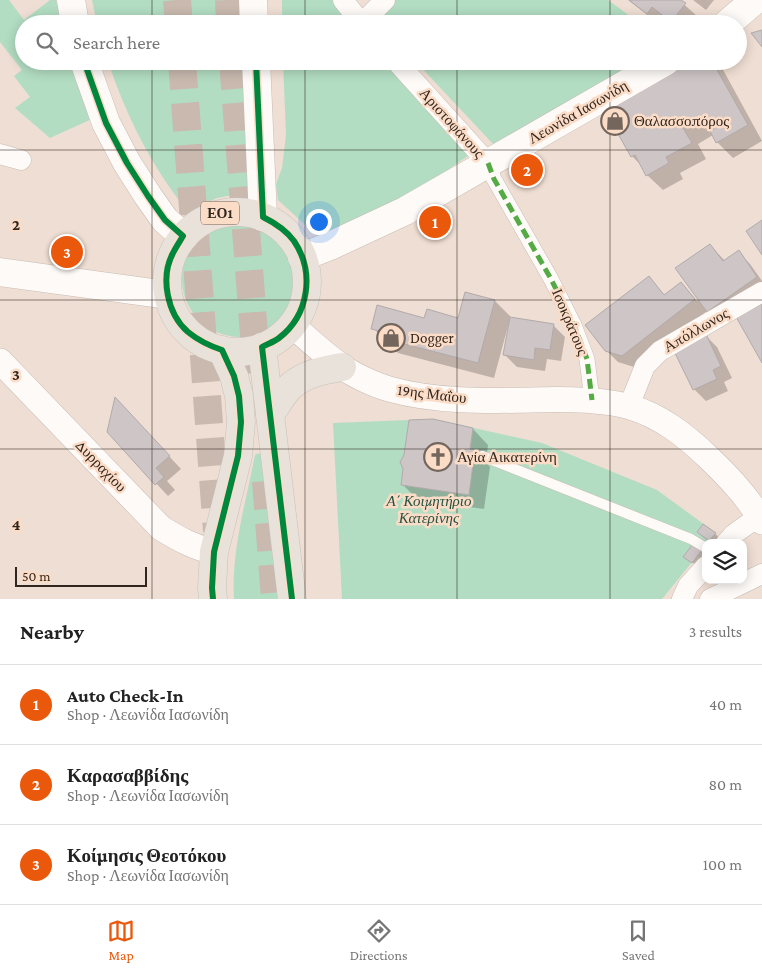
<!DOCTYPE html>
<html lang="en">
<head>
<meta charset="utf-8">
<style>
	body { margin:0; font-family:"Crimson Pro",serif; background:#f6f6f6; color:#222 }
	.controls { position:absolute; right:15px; bottom:15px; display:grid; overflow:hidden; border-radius:10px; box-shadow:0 2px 12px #0003 }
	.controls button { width:45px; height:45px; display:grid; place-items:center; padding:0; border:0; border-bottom:1px solid #e0e0e0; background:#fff; color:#222; font:25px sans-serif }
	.scale { position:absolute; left:15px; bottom:12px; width:132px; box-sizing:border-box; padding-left:5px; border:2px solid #31261e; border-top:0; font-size:14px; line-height:18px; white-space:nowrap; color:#31261e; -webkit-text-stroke:4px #fbdcc7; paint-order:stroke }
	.you { position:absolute; left:318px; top:221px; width:18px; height:18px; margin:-12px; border:4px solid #fff; border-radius:50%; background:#1a73e8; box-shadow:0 0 0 8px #1a73e833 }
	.badge { display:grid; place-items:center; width:32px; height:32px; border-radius:50%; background:#ea580c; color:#fff; font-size:16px; font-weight:700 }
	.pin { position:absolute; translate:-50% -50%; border:2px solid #fff; box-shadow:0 1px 5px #0006 }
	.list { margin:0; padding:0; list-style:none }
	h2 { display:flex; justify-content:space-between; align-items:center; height:65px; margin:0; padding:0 20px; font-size:21px }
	h2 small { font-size:16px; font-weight:400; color:#767676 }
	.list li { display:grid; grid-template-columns:32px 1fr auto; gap:15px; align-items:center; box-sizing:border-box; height:80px; padding:0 20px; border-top:1px solid #e0e0e0 }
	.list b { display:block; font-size:19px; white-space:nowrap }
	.list p { margin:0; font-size:16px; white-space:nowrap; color:#767676 }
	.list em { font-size:16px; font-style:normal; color:#767676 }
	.icon { flex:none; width:28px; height:28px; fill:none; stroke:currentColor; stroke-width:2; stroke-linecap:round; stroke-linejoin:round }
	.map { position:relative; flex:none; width:762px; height:599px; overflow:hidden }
	.search { position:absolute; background:#fff; box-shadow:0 2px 12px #0003; left:15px; right:15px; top:15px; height:55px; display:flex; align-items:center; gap:12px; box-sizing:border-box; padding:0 18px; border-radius:28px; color:#767676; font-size:19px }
	.sheet { height:305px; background:#fff }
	nav { display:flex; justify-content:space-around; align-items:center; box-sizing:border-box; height:70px; border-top:1px solid #e0e0e0; background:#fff; font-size:14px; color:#767676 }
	nav a { display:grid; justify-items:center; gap:2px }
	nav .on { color:#ea580c }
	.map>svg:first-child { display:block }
</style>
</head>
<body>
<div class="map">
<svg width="762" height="599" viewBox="0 0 762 599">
	<rect width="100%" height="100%" fill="#efded3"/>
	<g fill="#b2ddc2">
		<path d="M0 0H9L24 20 50 0H56L62 24H24V61H74L94 118 50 138 15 108 30 97 14 76 22 70 0 42Z"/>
		<path d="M92 0H247L248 24H97Z"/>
		<path d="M282 0H336L358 24H282Z"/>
		<path d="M395 0H608L641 24H385V10Z"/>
		<path d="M108 61H250L249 192 217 198 188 212C152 167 126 116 108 61Z"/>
		<path d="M283 61H391L472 153 426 185 337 230 323 234 312 231 278 200 276 184 282 168 286 135Z"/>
		<path d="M415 61H637L495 146Z"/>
		<circle cx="240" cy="279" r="58"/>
		<path d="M433 419 542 443 657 490 716 533 708 543H706V545L662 599H342L333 423Z"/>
		<path d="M259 453 263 457 289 599H234C231 551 246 502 255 455Z"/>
	</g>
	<g fill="#0003">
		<path d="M628 0H679L697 16 691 24H671L664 18 660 24H659Z"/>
		<path d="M693 0H714L706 10Z"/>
		<path d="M686 61H716L721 66 762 141 733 158 717 142 713 135 698 144 706 159 680 173 683 179 663 190 647 175 643 167 632 156Z"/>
		<path d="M710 245 725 261 738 252 750 264 762 281V294L719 323 707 311 634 367 618 362 606 350 649 278 665 296 681 283 697 301 699 299Z"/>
		<path d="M495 301 510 316V318L553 325 565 337 561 361 547 359 545 371 517 367 505 355 509 327 508 326 494 378 398 353 373 328 425 320 459 319Z"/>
		<path d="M705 335 717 347 732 378 724 382 728 391 706 401 694 389Z"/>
		<path d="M127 411 181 469 167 481 175 490 168 496 108 432Z"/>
		<path d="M473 429 488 445 486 462 490 467 484 509 418 500 402 484Z"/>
		<path d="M715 534 719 537 714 543H712L702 536Z"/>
		<path d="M701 551 704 555 696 565 689 560Z"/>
	</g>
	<g fill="#cdc5c6" stroke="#b2aaab">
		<path d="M629 0H681L686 3 671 22 652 7 647 14Z"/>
		<path d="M762 30V47L751 33Z"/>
		<path d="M684 61H712L748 125 716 143 710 131 714 129 706 115 683 128 692 143 666 157 669 163 646 176 635 155 631 157 602 105 628 92Z"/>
		<path d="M762 220V255L746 231Z"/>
		<path d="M710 244 723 261 739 250 757 277 707 312 675 268Z"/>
		<path d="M649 276 664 295 681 282 695 299 622 356 605 351 585 325Z"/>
		<path d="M465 292 495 300 478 363 381 338 383 332 371 329 377 305 424 318 427 309 458 318Z"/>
		<path d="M762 301V363L735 315Z"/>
		<path d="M510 317 554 324 550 350 535 348 534 360 503 355Z"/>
		<path d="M706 334 721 366 713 370 717 379 693 390 673 349Z"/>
		<path d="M115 397 170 456 156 468 164 477 155 485 107 432Z"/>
		<path d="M433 419 473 428 470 449 475 450 469 495 401 485 403 469 400 462 404 455 409 420Z"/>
		<path d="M703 524 716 533 709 541 697 532Z"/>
		<path d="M693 544 702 550 692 563 683 557Z"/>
	</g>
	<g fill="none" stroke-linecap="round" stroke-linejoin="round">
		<g stroke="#c9b9af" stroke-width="28" stroke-dasharray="28 14" stroke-linecap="butt">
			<path d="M177 0 179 24"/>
			<path d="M229 0 230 24"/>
			<path d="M182 61 217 531"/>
			<path d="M233 61 257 373"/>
			<path d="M266 481 275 599"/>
		</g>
		<defs>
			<path id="service" d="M482 456 691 539 706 548"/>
			<path id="pedestrian" d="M488 163 494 179 551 279 574 325 587 359 592 400"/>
			<g id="minor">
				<path d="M343 0 362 24"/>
				<path d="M362 23 385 0"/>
				<path d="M396 61 488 163"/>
				<path d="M0 154 21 160"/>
				<path d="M629 406 645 366 660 351 762 292"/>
				<path d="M726 543 734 534 759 516"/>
				<path d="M682 599 688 586 706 566"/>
				<path d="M710 599 762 574"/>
			</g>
			<g id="tertiary">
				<path d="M292 325C308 339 324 354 341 366 353 375 375 385 389 389 435 402 485 401 532 400 559 399 585 399 612 403 618 404 624 405 630 407 661 416 686 436 709 458 728 476 749 498 762 522"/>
				<path d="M0 361 161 528C179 539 193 547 214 552"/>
			</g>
			<g id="secondary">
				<path d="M71 0 75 24"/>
				<path d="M253 0 254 24"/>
				<path d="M727 24 755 0"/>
				<path d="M84 61 106 123 127 163 148 196 165 220 183 236"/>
				<path d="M256 61 263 217"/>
				<path d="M302 257 330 246 405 211 666 61"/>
				<path d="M0 272 168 295"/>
			</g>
			<g id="primary">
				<circle cx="237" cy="282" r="70"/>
				<path d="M262 347 292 599"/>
				<path d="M270 414C277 405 283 393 291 386 306 373 324 370 342 367"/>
				<path d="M213 599 212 588 214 552 238 456 241 422 239 396 234 376 222 350"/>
			</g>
		</defs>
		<use href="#service" stroke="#c9bcb3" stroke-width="11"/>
		<use href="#pedestrian" stroke="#c9bcb3" stroke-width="16"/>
		<use href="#minor" stroke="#c9bcb3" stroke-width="21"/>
		<use href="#tertiary" stroke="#c9bcb3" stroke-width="26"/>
		<use href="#secondary" stroke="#c9bcb3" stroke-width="29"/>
		<use href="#primary" stroke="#c8c0ba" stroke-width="29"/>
		<use href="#service" stroke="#fdfaf8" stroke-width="10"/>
		<use href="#pedestrian" stroke="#fdfaf8" stroke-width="15"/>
		<use href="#minor" stroke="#fdfaf8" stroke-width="20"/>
		<use href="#tertiary" stroke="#fdfaf8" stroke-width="25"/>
		<use href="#secondary" stroke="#fdfaf8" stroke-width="28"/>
		<use href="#primary" stroke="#e9e2da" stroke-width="28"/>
		<path stroke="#54aa43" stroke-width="5" stroke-dasharray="10 5" stroke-linecap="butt" d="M488 163 494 179 551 279 574 325 587 359 592 400"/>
		<defs>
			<g id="cycleway">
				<path d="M84 61 106 123 127 163 148 196 165 220 183 236C180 241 176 247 173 253 160 277 167 314 188 332 199 341 210 346 222 350L234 376 239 396 241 422 238 456 214 552 212 588 213 599"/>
				<path d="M256 61 263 217C275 223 286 230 294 241 315 272 309 315 279 338 274 342 267 344 262 347L292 599"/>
			</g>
		</defs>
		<use href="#cycleway" stroke="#fbdcc7" stroke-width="9"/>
		<use href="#cycleway" stroke="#00873e" stroke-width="6"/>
	</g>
	<path fill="none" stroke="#31261e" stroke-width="1" stroke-opacity="0.55" d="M152 0V24M305 0V24M457 0V24M610 0V24M152 61V599M305 61V599M457 61V599M610 61V599M0 150H762M0 300H762M0 449H762"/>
	<defs>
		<symbol id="shop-ring" viewBox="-11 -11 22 22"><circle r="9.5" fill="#fbdcc7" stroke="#74665d" stroke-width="1.5"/><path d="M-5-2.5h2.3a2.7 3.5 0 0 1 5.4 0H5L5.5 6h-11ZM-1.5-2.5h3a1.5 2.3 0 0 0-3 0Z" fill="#74665d"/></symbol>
		<symbol id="church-ring" viewBox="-11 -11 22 22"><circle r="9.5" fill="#fbdcc7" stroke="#74665d" stroke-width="1.5"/><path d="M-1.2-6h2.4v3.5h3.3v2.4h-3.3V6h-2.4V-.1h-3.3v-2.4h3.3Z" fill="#74665d"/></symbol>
	</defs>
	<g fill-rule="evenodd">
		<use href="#shop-ring" x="599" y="105" width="32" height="32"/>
		<use href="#shop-ring" x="375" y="322" width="32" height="32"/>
		<use href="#church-ring" x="422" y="441" width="32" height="32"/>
	</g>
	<g text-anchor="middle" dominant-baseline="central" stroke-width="5" stroke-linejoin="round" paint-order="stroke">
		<rect fill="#fbdcc7" stroke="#6e5d51" stroke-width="1" x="201" y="201.5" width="38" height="23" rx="4"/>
		<g font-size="14" font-weight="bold" fill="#31261e">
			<text x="220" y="213">ΕΟ1</text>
		</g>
		<g font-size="15" fill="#31261e" stroke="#fbdcc7">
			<text transform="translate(578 112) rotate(-30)">Λεωνίδα Ιασωνίδη</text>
			<text transform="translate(452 123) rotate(48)">Αριστοφάνους</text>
			<text transform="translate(570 322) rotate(67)">Ισοκράτους</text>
			<text transform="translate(696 330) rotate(-30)">Απόλλωνος</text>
			<text transform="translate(432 394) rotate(7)">19ης Μαΐου</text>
			<text transform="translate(101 466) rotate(46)">Δυρραχίου</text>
		</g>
		<g font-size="15" fill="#31261e" stroke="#fbdcc7" text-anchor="start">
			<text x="634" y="121">Θαλασσοπόρος</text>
			<text x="410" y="338">Dogger</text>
			<text x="457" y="457">Αγία Αικατερίνη</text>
		</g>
		<g font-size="15" font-style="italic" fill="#265240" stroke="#fbdcc7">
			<text x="429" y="501">Α΄ Κοιμητήριο<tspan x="429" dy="17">Κατερίνης</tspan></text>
		</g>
	</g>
	<g font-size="16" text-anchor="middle" font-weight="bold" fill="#31261e" stroke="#fbdcc7" stroke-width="5" stroke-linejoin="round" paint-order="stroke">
		<text x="16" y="230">2</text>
		<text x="16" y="380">3</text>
		<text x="16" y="530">4</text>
	</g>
</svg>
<div class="controls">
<button><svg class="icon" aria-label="layers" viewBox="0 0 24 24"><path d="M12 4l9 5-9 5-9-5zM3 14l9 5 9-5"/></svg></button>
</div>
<div class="scale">50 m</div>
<div class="you"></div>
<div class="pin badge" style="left:435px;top:222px">1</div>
<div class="pin badge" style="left:527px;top:170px">2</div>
<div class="pin badge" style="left:67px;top:252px">3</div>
<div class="search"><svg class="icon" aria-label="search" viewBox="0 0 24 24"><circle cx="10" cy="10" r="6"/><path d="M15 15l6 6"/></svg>Search here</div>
</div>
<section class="sheet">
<h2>Nearby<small>3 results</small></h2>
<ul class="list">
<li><span class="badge">1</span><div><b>Auto Check-In</b><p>Shop · Λεωνίδα Ιασωνίδη</p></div><em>40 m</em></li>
<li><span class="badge">2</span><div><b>Καρασαββίδης</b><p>Shop · Λεωνίδα Ιασωνίδη</p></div><em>80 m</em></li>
<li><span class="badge">3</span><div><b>Κοίμησις Θεοτόκου</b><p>Shop · Λεωνίδα Ιασωνίδη</p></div><em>100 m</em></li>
</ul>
</section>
<nav>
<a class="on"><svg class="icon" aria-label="map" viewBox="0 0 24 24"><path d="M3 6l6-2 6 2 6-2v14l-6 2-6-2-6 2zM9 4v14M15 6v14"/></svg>Map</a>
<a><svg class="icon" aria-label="directions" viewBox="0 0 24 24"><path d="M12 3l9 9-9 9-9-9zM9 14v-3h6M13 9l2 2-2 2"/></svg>Directions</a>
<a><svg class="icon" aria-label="saved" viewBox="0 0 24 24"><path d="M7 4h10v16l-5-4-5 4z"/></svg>Saved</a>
</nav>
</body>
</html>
